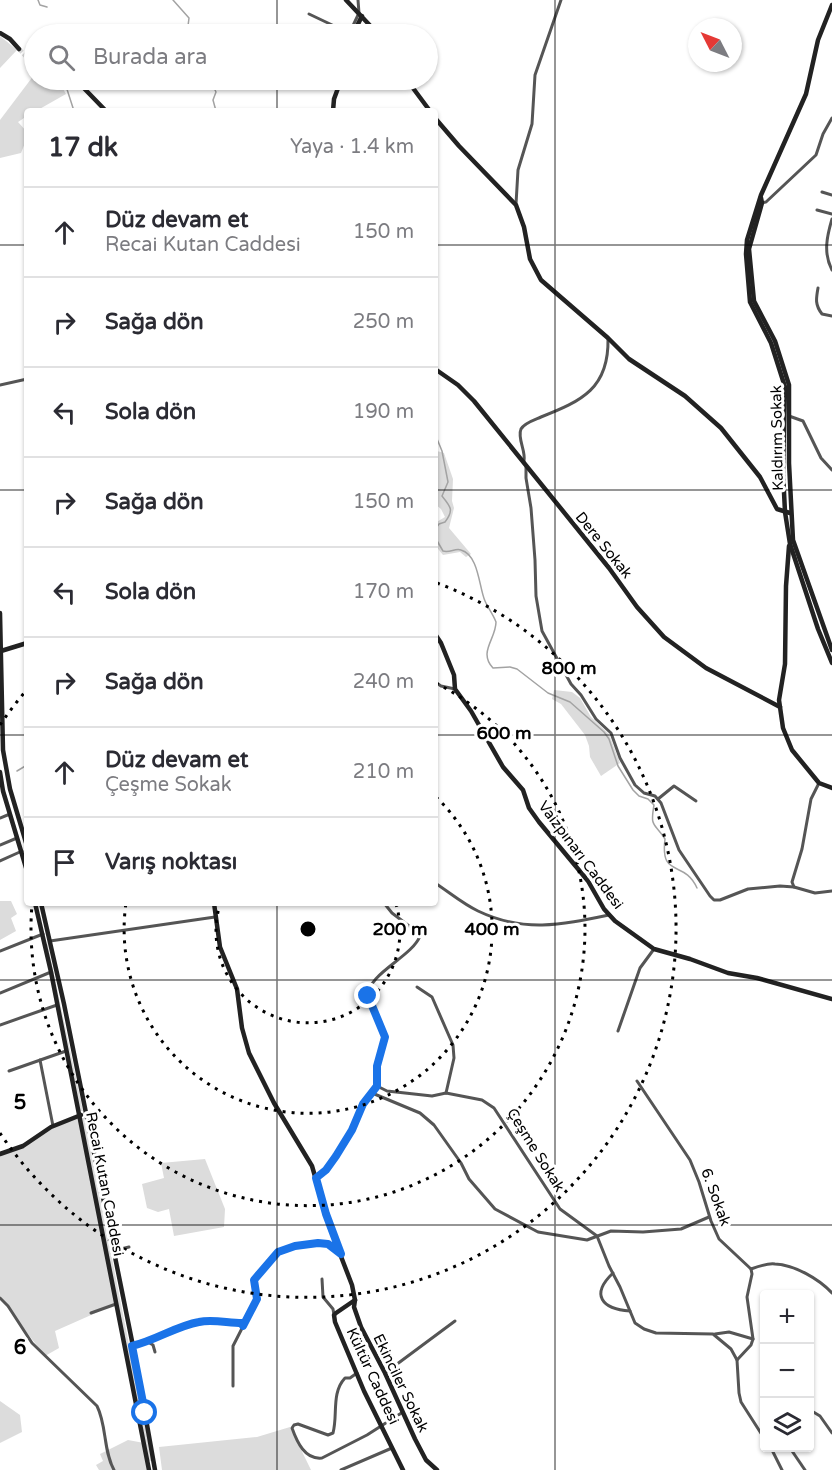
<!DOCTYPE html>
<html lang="tr">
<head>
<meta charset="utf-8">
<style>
	body { margin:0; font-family:"Varela Round",sans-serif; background:#f2f2f3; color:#2b2b33 }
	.controls { position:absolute; right:18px; bottom:18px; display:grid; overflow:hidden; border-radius:6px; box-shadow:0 2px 4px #0004 }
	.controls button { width:54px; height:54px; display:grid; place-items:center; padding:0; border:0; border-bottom:2px solid #e1e1e2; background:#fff; color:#2b2b33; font:30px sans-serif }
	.compass { position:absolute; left:688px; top:18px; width:54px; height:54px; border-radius:50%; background:#fff; box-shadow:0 2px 4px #0004; rotate:312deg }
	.stop { position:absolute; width:18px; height:18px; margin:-14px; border:4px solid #1a73e8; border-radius:50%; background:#fff }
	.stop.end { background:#1a73e8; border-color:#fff; box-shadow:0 2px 6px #0008 }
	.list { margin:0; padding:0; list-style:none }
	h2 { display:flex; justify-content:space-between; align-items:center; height:78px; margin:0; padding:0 24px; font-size:26px }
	h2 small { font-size:20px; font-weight:400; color:#7c7c81 }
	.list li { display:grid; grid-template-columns:39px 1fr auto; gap:18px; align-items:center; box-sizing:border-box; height:90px; padding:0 24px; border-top:2px solid #e1e1e2 }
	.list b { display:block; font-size:22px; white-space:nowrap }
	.list p { margin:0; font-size:20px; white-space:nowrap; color:#7c7c81 }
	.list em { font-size:20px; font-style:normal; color:#7c7c81 }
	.icon { flex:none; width:33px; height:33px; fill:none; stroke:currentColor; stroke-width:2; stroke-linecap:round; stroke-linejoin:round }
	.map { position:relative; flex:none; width:832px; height:1470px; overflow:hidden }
	.search { position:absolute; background:#fff; box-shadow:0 2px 4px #0004; left:24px; top:24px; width:414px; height:66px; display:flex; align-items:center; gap:15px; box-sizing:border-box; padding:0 21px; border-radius:33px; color:#7c7c81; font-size:22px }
	.panel { position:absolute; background:#fff; box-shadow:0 2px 4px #0004; left:24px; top:108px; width:414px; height:798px; border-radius:6px }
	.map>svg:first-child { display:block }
</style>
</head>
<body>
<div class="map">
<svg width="832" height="1470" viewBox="0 0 832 1470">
	<rect width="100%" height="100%" fill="#fff"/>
	<g fill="#dcdcdc">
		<path d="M0 36 17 50 0 68Z"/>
		<path d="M34 75V80H58L66 94 36 111H27V116L18 122 27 132V138L21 153 0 158V120Z"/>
		<path d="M437 451 444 453 453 479 452 501 454 508 449 528 471 554 466 557 460 552 443 555 435 545V523L445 517 441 509 435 504V453Z"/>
		<path d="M554 690 572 692 580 698 591 717 609 734 620 763 601 776 590 757 589 746 585 735 561 704 552 699Z"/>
		<path d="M0 901H11L17 914 11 918 16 931 0 940Z"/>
		<path d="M47 941 83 1111H80L47 949Z"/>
		<path d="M79 1115 116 1304 55 1331 59 1348 45 1356 0 1298V1152L14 1149 53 1126Z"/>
		<path d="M81 1118H84L93 1162 152 1461H149Z"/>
		<path d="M205 1159 225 1209 224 1227 174 1236 169 1209 158 1212 147 1208 142 1184 164 1178 161 1163Z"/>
		<path d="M0 1401 20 1415 22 1432 0 1443Z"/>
		<path d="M290 1427 311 1470H162L159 1447 257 1437Z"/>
		<path d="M128 1440 144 1443 149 1470H99L96 1465 103 1461 100 1454Z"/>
	</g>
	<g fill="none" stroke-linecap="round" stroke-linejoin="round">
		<g stroke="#a3a3a3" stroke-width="1.5">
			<path d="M38 0 40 5 47 7"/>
			<path d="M173 0 189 18 187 34"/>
			<path d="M64 80 74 111"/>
			<path d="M203 80 213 86 216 92 213 100 216 111"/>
			<path d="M435 434 442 451 448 482 442 496C451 507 454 510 445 522L439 524 436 528V539L443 551C450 553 455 548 461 550 479 555 479 588 485 601 488 608 493 614 496 622 496 639 478 652 493 668L510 667 517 669 548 693 570 702 604 732 609 739 618 766 633 790 639 796 648 799 654 805C650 828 654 822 665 839 660 879 684 859 697 888"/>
			<path d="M17 771 27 765"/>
		</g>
		<path stroke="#d9d9d9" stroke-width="4.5" stroke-dasharray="4.5 2" stroke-linecap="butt" d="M19 49 32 63"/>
		<g stroke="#555" stroke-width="3">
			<path d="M309 14 349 33"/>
			<path d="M349 34 359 13 358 0"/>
			<path d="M822 192 832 195"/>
			<path d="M760 203 766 202 816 155 823 134 832 118"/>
			<path d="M516 204 518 170 532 124 535 75 561 0"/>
			<path d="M817 210 832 214"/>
			<path d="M832 219C827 236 823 253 832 270"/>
			<path d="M818 288C816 299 815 305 822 314L832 316"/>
			<path d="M0 385 27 379"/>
			<path d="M789 416 803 421 821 458 832 470"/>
			<path d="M524 461C526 451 517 438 521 429 524 423 534 420 541 417 582 401 609 388 608 339"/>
			<path d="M526 467V478L531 508 535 560 536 596 542 631 571 684 581 695 596 719 611 733 620 758 635 785 644 793 655 796 661 803 679 850 710 896 714 900H720L748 889 780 886 794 887 815 893 832 891"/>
			<path d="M435 682 441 686 455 689"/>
			<path d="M658 799 674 786 696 801"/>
			<path d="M0 818 10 814"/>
			<path d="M0 845 17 838"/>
			<path d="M0 861 22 851"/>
			<path d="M435 883C449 892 463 904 478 911 524 933 561 925 609 915"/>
			<path d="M794 887 792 882 802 849 811 799 819 783"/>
			<path d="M384 903 392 913 417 932 420 936C412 957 367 974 368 996L385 1037 377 1066V1086L387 1091 432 1096 446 1093 482 1100 494 1108 560 1209 597 1236 609 1266 620 1287 635 1323 644 1329 656 1333 713 1334 731 1349 737 1360 739 1393 741 1402 764 1438"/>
			<path d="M50 941 215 917"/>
			<path d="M0 951 43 934"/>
			<path d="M417 987 432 997 453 1045 454 1058 446 1093"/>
			<path d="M0 993 51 972"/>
			<path d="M0 1025 57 1005"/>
			<path d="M618 1031 640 968 654 949"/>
			<path d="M40 1060 53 1126"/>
			<path d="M9 1071 66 1051"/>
			<path d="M637 1081 690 1160 699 1182 711 1221 719 1239 751 1269C759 1266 767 1263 775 1264 795 1265 819 1279 832 1293"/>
			<path d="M372 1093 420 1113 434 1125 461 1163 469 1179 495 1209 538 1232 587 1240 611 1231 643 1232 681 1229 709 1217"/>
			<path d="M316 1178C341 1161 349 1130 362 1105 366 1098 372 1093 377 1086"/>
			<path d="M113 1251 129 1247"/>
			<path d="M751 1269 752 1274 747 1297 753 1339"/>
			<path d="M613 1273C590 1295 602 1309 630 1311"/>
			<path d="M322 1279 323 1297 333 1309 334 1315"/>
			<path d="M0 1298 8 1306 32 1343 97 1406C107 1426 103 1450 114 1470"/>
			<path d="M91 1313 116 1304"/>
			<path d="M715 1334 729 1332 753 1339 751 1345 737 1360"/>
			<path d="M148 1342C166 1335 183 1322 203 1321 215 1320 229 1323 242 1323V1326"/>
			<path d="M133 1346 148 1342 153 1345 155 1352"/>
			<path d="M357 1373 350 1378H345C331 1393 338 1415 333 1433L328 1435 298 1424 294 1425 292 1428C297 1442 305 1460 322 1458L367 1435 403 1412"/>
			<path d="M385 1373 455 1321"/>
			<path d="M233 1386V1346L257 1299 254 1280 278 1252 295 1246 318 1243 328 1244 337 1251"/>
			<path d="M810 1410 820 1416 832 1433"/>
			<path d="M771 1448 782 1470"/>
			<path d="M790 1448 805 1470"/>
			<path d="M341 1470 392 1448"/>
		</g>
		<g stroke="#222" stroke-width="4.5">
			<path d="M346 0 378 34"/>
			<path d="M832 5 818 40 806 94 761 195 747 240 746 254 750 302 771 343 785 387 783 472 785 512 790 544 818 629 832 663"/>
			<path d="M0 33 10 39 19 49"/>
			<path d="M353 34 362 16"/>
			<path d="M32 63 34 64"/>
			<path d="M76 80 106 111"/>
			<path d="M407 80 430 111"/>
			<path d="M333 111 334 99 341 80"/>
			<path d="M435 118 459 146 516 205 524 227 530 259 541 280 608 338 629 359 685 396 721 428 760 477 777 509 790 513"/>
			<path d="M761 198 762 203 749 249 754 301 775 341 789 385V463L793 540 832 650"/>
			<path d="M435 369 458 385 474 401 609 568 637 607 664 637 706 668 780 707"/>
			<path d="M789 546 786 586 785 664 779 700 783 728 792 750 819 783 832 788"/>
			<path d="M0 613 3 750 10 789 27 846"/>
			<path d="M435 634 441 643 454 675 455 689 471 711 503 767 523 790 529 808 539 822 588 881 604 909 615 921 654 949 690 959 728 973 757 978 832 999"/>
			<path d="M1 651 27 643"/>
			<path d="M0 772 3 791 27 871"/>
			<path d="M35 903 51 972 149 1470"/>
			<path d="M41 903 64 1004 133 1346 155 1470"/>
			<path d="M214 903 220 947 237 989 242 1028 249 1053 274 1103 312 1166 330 1228 352 1285 355 1300 354 1307 361 1327 385 1373 415 1439 426 1460 437 1470"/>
			<path d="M0 1154 23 1146 51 1127 81 1115"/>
			<path d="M355 1300 336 1313 334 1315 335 1322 364 1391 403 1470"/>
		</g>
	</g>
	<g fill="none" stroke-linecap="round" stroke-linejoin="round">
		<path stroke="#1a73e8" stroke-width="8" d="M145 1413 132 1346C157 1340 176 1326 199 1322 212 1319 228 1323 242 1323L243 1326 257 1299 254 1280 278 1252 295 1246 318 1243 328 1244 341 1254 326 1214 316 1178 326 1170 336 1156 352 1130 363 1104 377 1086V1066L385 1037 368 996"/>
	</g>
	<path fill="none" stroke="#000" stroke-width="1.5" stroke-opacity="0.55" d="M277 0V34M555 0V1470M277 80V111M0 245H27M435 245H832M0 490H27M435 490H832M0 735H27M435 735H832M277 903V1470M0 980H832M0 1225H832"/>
	<g fill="none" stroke="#000" stroke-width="3" stroke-dasharray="3 6">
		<path d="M396 904A92 92 0 1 1 220 904"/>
		<path d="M436 797A184 184 0 1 1 126 903"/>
		<path d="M436 683A277 277 0 1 1 32 905"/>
		<path d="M0 725A369 369 0 0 1 25 692M437 583A369 369 0 1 1 0 1133"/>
	</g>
	<g text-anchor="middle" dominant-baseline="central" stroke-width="6" stroke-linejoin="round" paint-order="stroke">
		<g font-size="15" fill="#000" stroke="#fff">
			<text transform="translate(777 438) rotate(-91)">Kaldırım Sokak</text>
			<text transform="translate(604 545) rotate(51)">Dere Sokak</text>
			<text transform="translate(581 855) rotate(53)">Vaizpınarı Caddesi</text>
			<text transform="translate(536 1150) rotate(58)">Çeşme Sokak</text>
			<text transform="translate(105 1184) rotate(79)">Recai Kutan Caddesi</text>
			<text transform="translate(716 1197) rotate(70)">6. Sokak</text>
			<text transform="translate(373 1376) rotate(65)">Kültür Caddesi</text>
			<text transform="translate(401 1383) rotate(64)">Ekinciler Sokak</text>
		</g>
	</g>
	<g font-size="20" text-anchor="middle" font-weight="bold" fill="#000" stroke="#fff" stroke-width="6" stroke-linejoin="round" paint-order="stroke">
		<text x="20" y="1109">5</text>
		<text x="20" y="1354">6</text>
	</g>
	<circle cx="308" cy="929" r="9" fill="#000" stroke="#fff" stroke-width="3"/>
	<g font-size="18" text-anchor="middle" font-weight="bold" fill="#000" stroke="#fff" stroke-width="6" stroke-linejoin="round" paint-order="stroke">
		<text x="569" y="674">800 m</text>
		<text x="504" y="739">600 m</text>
		<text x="400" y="935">200 m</text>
		<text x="492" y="935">400 m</text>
	</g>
</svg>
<div class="controls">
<button>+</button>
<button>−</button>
<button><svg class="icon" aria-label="layers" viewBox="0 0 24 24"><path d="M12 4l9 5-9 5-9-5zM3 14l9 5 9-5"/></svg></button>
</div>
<svg class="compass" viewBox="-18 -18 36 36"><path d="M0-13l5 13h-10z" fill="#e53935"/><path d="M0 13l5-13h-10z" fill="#7c7c81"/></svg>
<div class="stop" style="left:145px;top:1413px"></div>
<div class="stop end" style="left:368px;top:996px"></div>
<div class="search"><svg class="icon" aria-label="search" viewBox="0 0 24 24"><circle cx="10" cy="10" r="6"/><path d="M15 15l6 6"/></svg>Burada ara</div>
<section class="panel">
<h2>17 dk<small>Yaya · 1.4 km</small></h2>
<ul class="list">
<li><svg class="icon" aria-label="ahead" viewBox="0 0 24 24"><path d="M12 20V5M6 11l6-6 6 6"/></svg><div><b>Düz devam et</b><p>Recai Kutan Caddesi</p></div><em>150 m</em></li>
<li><svg class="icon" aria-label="right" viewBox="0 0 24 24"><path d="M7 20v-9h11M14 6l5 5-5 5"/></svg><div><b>Sağa dön</b></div><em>250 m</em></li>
<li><svg class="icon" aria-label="left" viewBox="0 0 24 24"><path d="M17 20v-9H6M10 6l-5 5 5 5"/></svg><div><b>Sola dön</b></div><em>190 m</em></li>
<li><svg class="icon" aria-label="right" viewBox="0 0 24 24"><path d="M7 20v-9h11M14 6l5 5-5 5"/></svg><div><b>Sağa dön</b></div><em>150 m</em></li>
<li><svg class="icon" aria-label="left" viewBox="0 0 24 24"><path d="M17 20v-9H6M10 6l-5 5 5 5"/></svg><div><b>Sola dön</b></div><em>170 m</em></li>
<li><svg class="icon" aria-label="right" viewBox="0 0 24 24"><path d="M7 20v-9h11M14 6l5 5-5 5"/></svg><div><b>Sağa dön</b></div><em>240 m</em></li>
<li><svg class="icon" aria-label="ahead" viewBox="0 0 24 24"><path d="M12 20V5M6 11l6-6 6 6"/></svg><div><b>Düz devam et</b><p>Çeşme Sokak</p></div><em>210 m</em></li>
<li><svg class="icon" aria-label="arrive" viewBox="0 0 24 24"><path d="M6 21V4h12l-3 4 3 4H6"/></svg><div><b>Varış noktası</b></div></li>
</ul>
</section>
</div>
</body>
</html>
